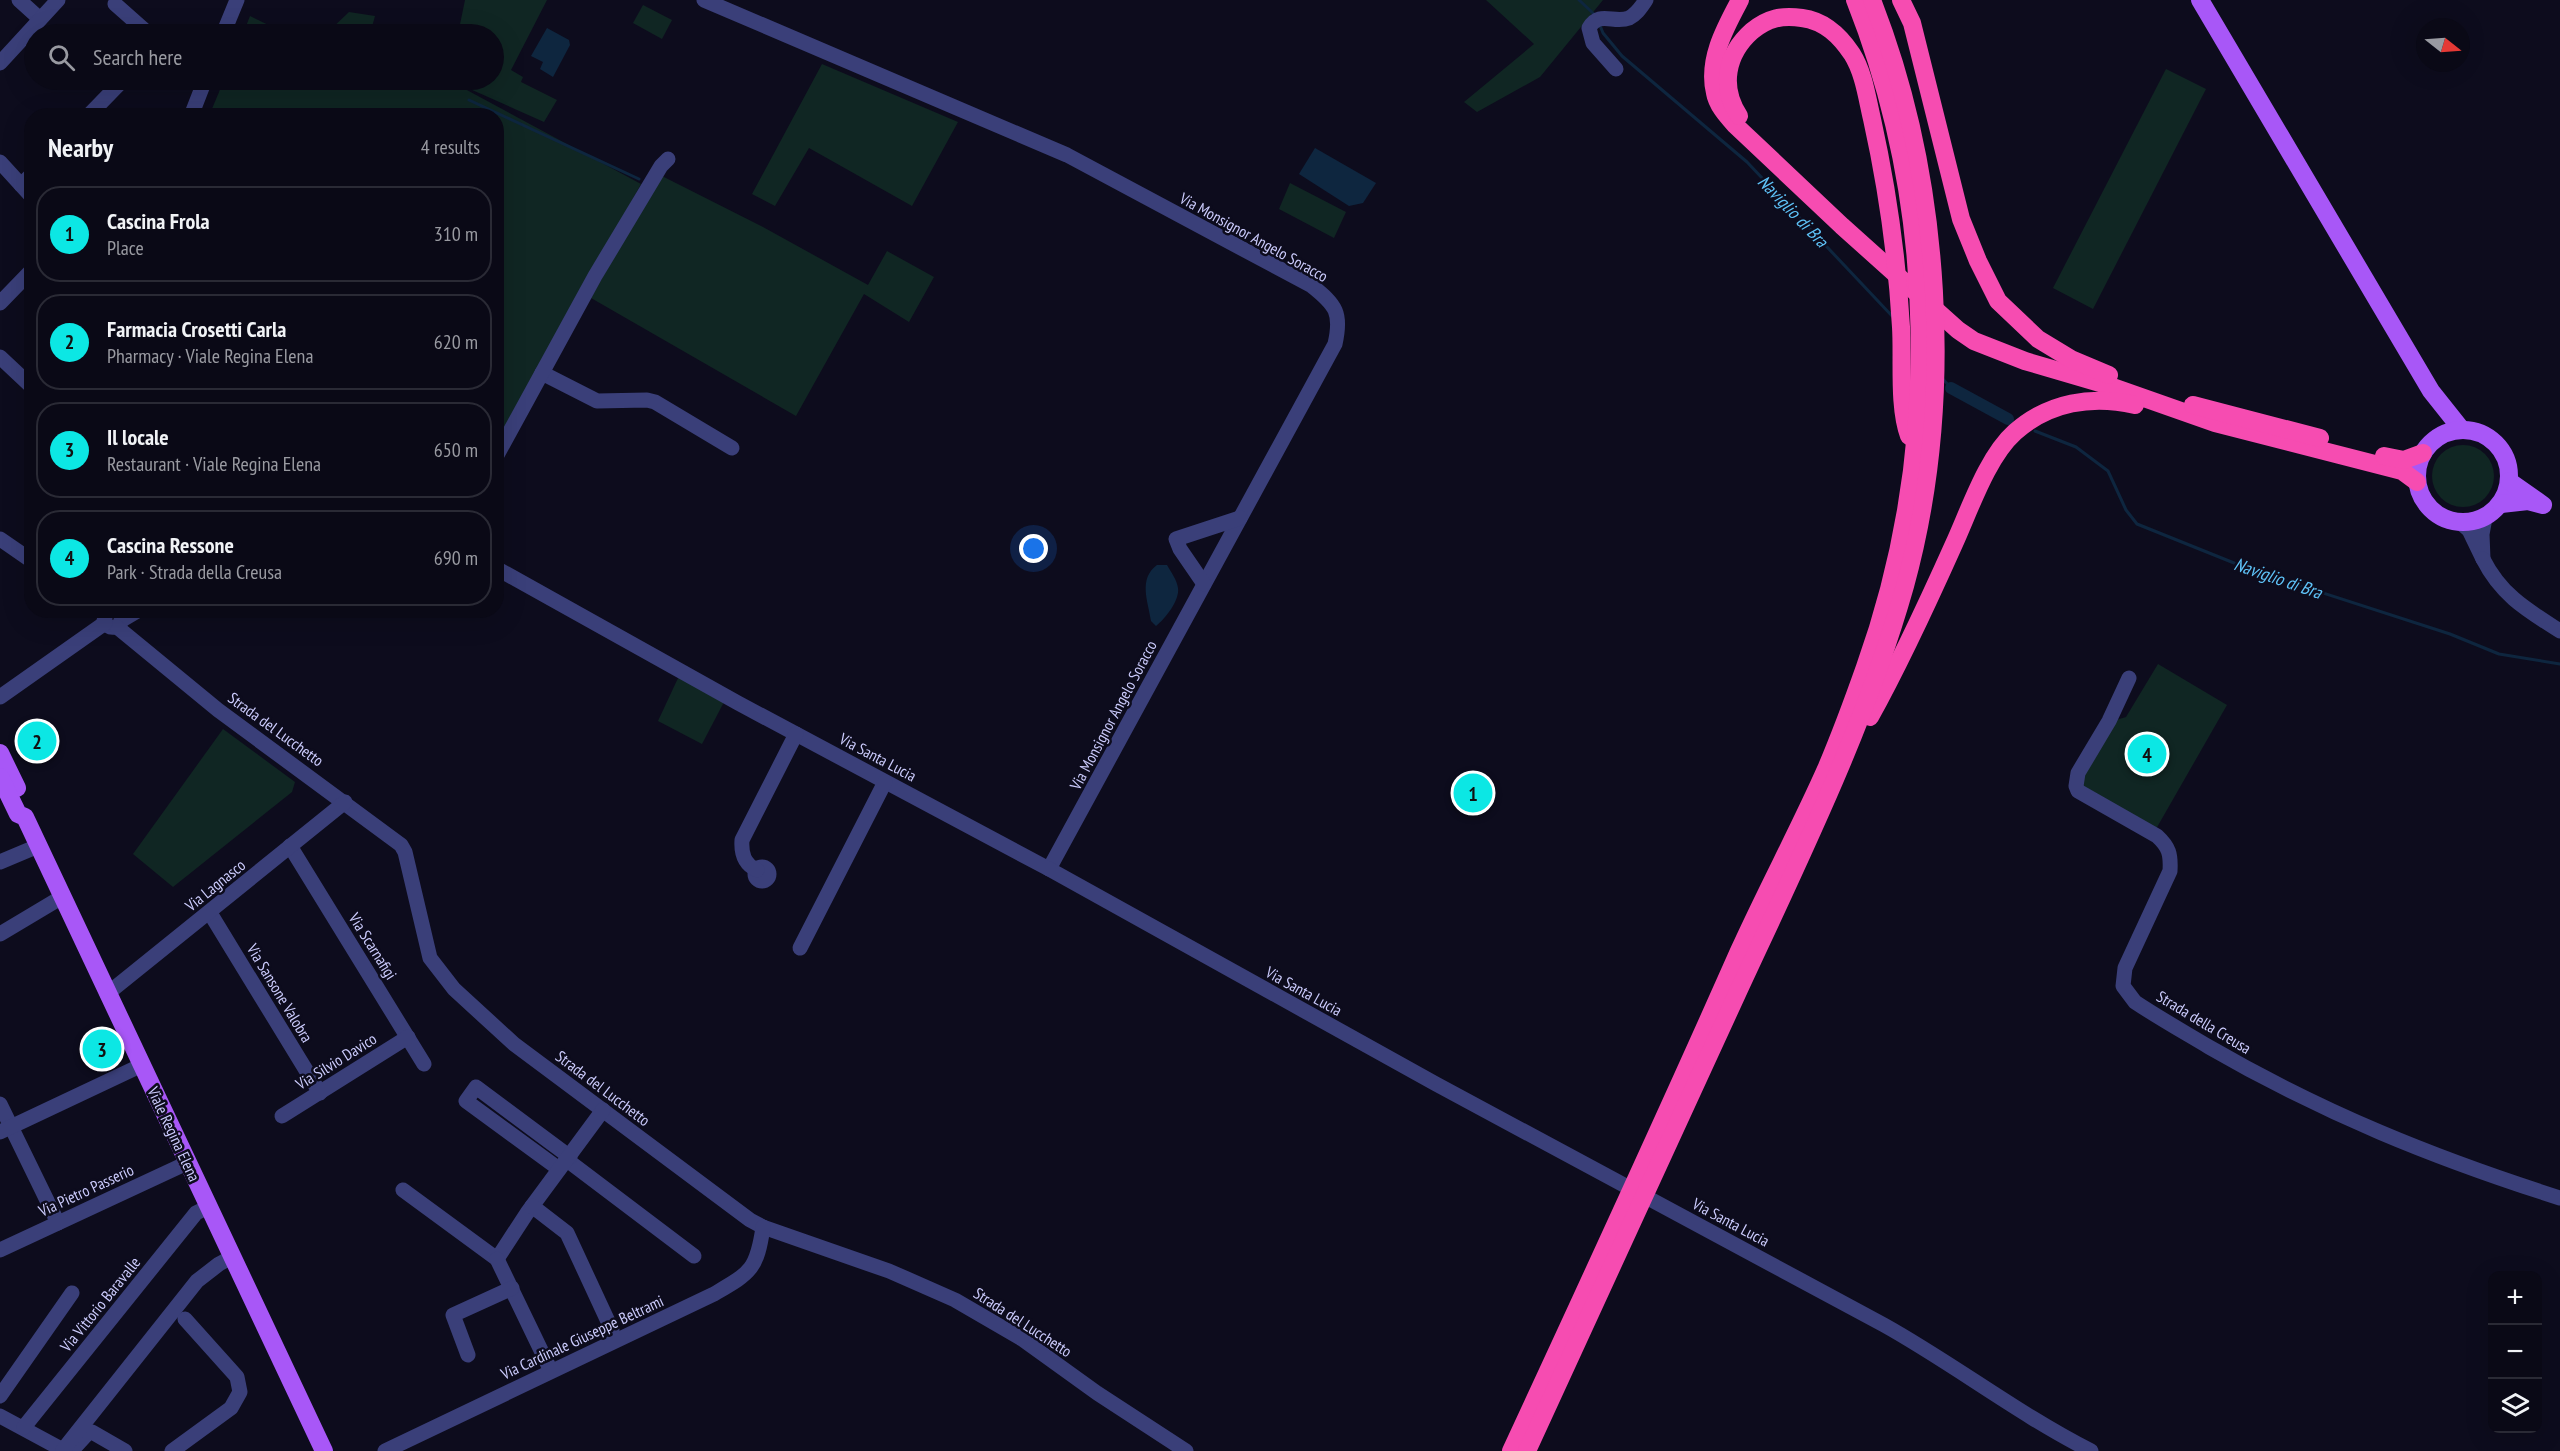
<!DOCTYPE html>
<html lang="en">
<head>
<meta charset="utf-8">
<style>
	body { margin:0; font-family:"PT Sans Narrow",sans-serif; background:#13121f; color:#f1f3f6 }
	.controls { position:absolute; right:18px; bottom:18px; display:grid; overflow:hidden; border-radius:12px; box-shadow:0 6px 24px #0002 }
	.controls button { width:54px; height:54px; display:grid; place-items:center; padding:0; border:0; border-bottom:2px solid #2a2a35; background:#0a0916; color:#f1f3f6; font:30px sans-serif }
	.compass { position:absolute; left:2416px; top:18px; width:54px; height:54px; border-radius:50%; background:#0a0916; box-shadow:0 6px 24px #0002; rotate:107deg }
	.you { position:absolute; left:1034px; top:549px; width:21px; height:21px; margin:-15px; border:4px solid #fff; border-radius:50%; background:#1a73e8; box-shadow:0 0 0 9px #1a73e833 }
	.badge { display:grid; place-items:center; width:39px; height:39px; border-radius:50%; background:#0ce7e4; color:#111; font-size:20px; font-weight:700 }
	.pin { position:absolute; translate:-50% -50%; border:3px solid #fff; box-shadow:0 2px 6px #0006 }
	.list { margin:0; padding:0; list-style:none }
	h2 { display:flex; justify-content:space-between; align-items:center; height:78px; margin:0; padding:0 24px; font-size:26px }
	h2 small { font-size:20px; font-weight:400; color:#999aa1 }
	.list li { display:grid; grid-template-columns:39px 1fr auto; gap:18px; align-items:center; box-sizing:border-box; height:96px; margin:0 12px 12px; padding:0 12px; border:2px solid #2a2a35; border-radius:24px }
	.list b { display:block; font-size:22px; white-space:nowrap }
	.list p { margin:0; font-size:20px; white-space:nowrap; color:#999aa1 }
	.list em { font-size:20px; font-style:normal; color:#999aa1 }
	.icon { flex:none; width:33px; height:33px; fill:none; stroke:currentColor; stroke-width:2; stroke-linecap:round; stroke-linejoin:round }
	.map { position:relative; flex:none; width:2560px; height:1451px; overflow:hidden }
	.search { position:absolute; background:#0a0916; box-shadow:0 6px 24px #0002; left:24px; top:24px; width:480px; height:66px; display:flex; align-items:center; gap:15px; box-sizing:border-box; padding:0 21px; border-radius:33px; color:#999aa1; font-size:22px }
	.panel { position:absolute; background:#0a0916; box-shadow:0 6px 24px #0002; left:24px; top:108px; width:480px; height:510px; border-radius:24px }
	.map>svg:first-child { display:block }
</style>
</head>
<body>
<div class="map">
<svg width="2560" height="1451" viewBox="0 0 2560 1451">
	<rect width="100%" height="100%" fill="#0d0c1d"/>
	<g fill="#102623">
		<path d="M465 0H547L511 70 523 77 521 82 557 100 544 122 470 89 456 80H494V34H458Z"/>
		<path d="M1486 0H1603L1540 77 1477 112 1464 102 1534 44Z"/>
		<path d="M643 5 672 20 662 39 633 23Z"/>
		<path d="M349 12 375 16 370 34H326Z"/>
		<path d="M250 16 287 34H243Z"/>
		<path d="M822 64 958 122 912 206 809 148 775 206 752 194Z"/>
		<path d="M2166 69 2206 89 2093 309 2053 288Z"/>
		<path d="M224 80H394L408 85 452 82 641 184 497 444 496 116H209Z"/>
		<path d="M660 175 763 227 868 285 887 251 934 277 909 322 864 294 796 416 591 298Z"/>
		<path d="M1290 183 1346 212 1334 238 1279 209Z"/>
		<circle cx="2463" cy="476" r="31"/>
		<path d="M2158 664 2227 705 2156 829 2079 784 2116 720 2126 717Z"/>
		<path d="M679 676 724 702 702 744 658 721Z"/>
		<path d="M223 729 295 782 292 792 173 887 133 854Z"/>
	</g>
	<g fill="#0e263f">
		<path d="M547 28 569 40 570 45 553 77 540 69 543 62 531 56Z"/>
		<path d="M1315 148 1376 183 1363 203 1349 206 1299 174Z"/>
		<path d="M1157 565H1167C1171 572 1177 580 1178 588 1180 600 1165 619 1156 626L1151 621C1148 601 1138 579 1157 565Z"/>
	</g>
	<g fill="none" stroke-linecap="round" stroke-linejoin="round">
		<g stroke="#0e263f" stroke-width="3">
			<path d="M1579 0 1595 15"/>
			<path d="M1599 23 1603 33 1622 56 1747 162 1893 317"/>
			<path d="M469 100 639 179"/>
			<path d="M1942 378 1951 388"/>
			<path d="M2035 431 2076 447 2108 471 2126 510 2137 524 2249 569 2450 634 2499 654 2560 664"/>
		</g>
		<path stroke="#0e263f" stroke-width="12" d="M1951 388 2008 419"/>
		<g stroke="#3a3f79" stroke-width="15">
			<path d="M19 0 40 19"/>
			<path d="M704 0 1067 155 1312 286C1336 305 1342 313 1335 344L1049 869"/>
			<path d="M115 4 149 34"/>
			<path d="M223 34 237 0"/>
			<path d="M0 63 58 0"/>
			<path d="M1616 69 1593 43 1589 28C1599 10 1614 24 1629 18 1637 14 1641 7 1646 0"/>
			<path d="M88 116 123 80"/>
			<path d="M191 116 205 80"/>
			<path d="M0 162 32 197"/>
			<path d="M21 185 32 174"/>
			<path d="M0 303 32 270"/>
			<path d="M0 357 32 387"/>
			<path d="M542 373 597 401 647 400 655 402 732 448"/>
			<path d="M496 457 595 276 661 166 668 159"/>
			<path d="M2461 523 2469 530 2483 559 2482 534 2485 518"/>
			<path d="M0 539 32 561"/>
			<path d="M2483 559C2501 595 2527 610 2560 631"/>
			<path d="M496 568 738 703 1049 869 1436 1084 1884 1325C1954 1364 2018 1414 2091 1451"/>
			<path d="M1204 584 1180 549 1176 539 1240 518"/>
			<path d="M107 610 104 621C109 630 118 629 122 620L119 610"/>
			<path d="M122 620 139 610"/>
			<path d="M117 627 218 710 401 845 405 852 430 958 454 989 514 1044 750 1220 763 1227 889 1271 955 1300 1022 1339 1097 1393 1186 1451"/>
			<path d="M2129 678 2109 721 2078 773 2076 786 2078 791 2157 836C2169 847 2171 854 2170 871L2125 968 2123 986 2135 1002C2159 1018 2184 1032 2209 1047 2323 1113 2434 1158 2560 1198"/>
			<path d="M0 697 105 623"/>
			<path d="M290 846 424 1064"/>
			<path d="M0 862 38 846"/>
			<circle cx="762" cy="874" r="7"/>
			<path d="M757 870C744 864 741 854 742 840L796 734"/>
			<path d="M210 913 320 1093"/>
			<path d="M0 934 62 897"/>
			<path d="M800 948 885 782"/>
			<path d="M107 994 345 802"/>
			<path d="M0 1104 58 1223"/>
			<path d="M282 1116 408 1037"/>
			<path d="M0 1132 142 1065"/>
			<path d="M567 1160 694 1256"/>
			<path d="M559 1169 466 1101 476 1087 570 1157"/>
			<path d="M403 1190 497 1259 527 1213 603 1110"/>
			<path d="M532 1206 567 1233 612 1330"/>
			<path d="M0 1250 187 1163"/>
			<path d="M497 1259 551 1371"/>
			<path d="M468 1355 453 1315 512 1288"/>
			<path d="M0 1396 72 1293"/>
			<path d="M0 1416 65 1451"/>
			<path d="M24 1427 196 1213 208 1207"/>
			<path d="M76 1446 88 1433 92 1432 125 1451"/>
			<path d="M63 1450 197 1281 219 1264 232 1257"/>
			<path d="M172 1451 231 1408 240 1392 237 1377 185 1319"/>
			<path d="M385 1451 714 1294C750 1273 757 1270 763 1227"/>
		</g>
		<g stroke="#a857f7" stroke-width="18">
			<path d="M2200 0 2431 391 2462 430"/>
			<circle cx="2463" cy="476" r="46"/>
			<path d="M2501 504 2528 501 2543 505 2509 481"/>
			<path d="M0 753 17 788"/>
			<path d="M0 777 18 814 25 817 324 1451"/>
		</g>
		<g stroke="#f64cb1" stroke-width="18">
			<path d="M1740 0C1725 28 1707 60 1715 93 1717 105 1727 116 1735 125L1842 226 1958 330 1974 341 2025 361 2107 385 2215 423 2402 471 2417 482"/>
			<path d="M1901 0 1912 23 1961 219 1978 261 1998 301 2038 339 2071 359 2109 375"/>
			<path d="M1739 116C1720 87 1726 54 1752 31 1768 18 1782 15 1802 18 1825 21 1840 36 1852 54 1864 73 1867 98 1872 119 1887 187 1897 257 1901 327 1903 359 1898 406 1909 436"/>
			<path d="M2193 405 2320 438"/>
			<path d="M2384 456 2404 460 2423 453"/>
			<path d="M1870 717C1901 661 1928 602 1954 544 1970 509 1987 457 2015 432 2049 402 2092 395 2135 405"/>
			<path d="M1511 1451C1588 1285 1665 1118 1739 951 1767 889 1799 830 1826 769 1840 736 1853 701 1865 667 1941 454 1938 210 1855 0"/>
			<path d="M1527 1451C1596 1298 1667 1146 1737 994 1799 860 1865 727 1905 586 1956 401 1942 178 1872 0"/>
		</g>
	</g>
	<g text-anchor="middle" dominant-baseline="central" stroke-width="5" stroke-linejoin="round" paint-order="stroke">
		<g font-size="16" fill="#cbcbfc" stroke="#0d0c1d">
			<text transform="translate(1254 237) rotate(29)">Via Monsignor Angelo Soracco</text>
			<text transform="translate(1113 715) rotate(-62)">Via Monsignor Angelo Soracco</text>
			<text transform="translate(276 729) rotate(36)">Strada del Lucchetto</text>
			<text transform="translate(878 757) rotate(28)">Via Santa Lucia</text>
			<text transform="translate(215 885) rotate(-39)">Via Lagnasco</text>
			<text transform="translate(373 946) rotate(58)">Via Scarnafigi</text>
			<text transform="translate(1304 991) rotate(29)">Via Santa Lucia</text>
			<text transform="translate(280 993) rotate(59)">Via Sansone Valobra</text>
			<text transform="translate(2204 1022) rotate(31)">Strada della Creusa</text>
			<text transform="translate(336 1061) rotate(-32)">Via Silvio Davico</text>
			<text transform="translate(603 1088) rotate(37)">Strada del Lucchetto</text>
			<text transform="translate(174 1134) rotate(65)">Viale Regina Elena</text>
			<text transform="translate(86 1190) rotate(-25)">Via Pietro Passerio</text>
			<text transform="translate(1731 1222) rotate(28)">Via Santa Lucia</text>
			<text transform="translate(100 1304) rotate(-51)">Via Vittorio Baravalle</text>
			<text transform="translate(1023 1322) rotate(33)">Strada del Lucchetto</text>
			<text transform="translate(582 1337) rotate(-25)">Via Cardinale Giuseppe Beltrami</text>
		</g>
		<g font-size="18" font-style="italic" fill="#5ec2f7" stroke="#0d0c1d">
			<text transform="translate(1793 211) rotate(46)">Naviglio di Bra</text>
			<text transform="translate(2278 578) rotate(19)">Naviglio di Bra</text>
		</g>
	</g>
</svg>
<div class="controls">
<button>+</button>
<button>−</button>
<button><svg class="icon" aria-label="layers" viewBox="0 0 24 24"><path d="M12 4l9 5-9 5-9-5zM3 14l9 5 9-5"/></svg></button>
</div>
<svg class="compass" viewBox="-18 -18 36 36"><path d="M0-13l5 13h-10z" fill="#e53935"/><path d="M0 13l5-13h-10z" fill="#999aa1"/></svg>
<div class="you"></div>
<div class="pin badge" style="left:1473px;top:793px">1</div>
<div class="pin badge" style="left:37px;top:741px">2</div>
<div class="pin badge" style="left:102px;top:1049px">3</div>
<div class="pin badge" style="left:2147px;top:754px">4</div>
<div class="search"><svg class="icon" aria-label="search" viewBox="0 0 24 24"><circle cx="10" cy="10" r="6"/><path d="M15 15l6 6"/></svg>Search here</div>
<section class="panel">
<h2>Nearby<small>4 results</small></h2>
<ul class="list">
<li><span class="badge">1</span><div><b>Cascina Frola</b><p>Place</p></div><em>310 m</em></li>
<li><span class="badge">2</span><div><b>Farmacia Crosetti Carla</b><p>Pharmacy · Viale Regina Elena</p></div><em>620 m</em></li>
<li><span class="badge">3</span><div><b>Il locale</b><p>Restaurant · Viale Regina Elena</p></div><em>650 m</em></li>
<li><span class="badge">4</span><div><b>Cascina Ressone</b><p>Park · Strada della Creusa</p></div><em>690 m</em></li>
</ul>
</section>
</div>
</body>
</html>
